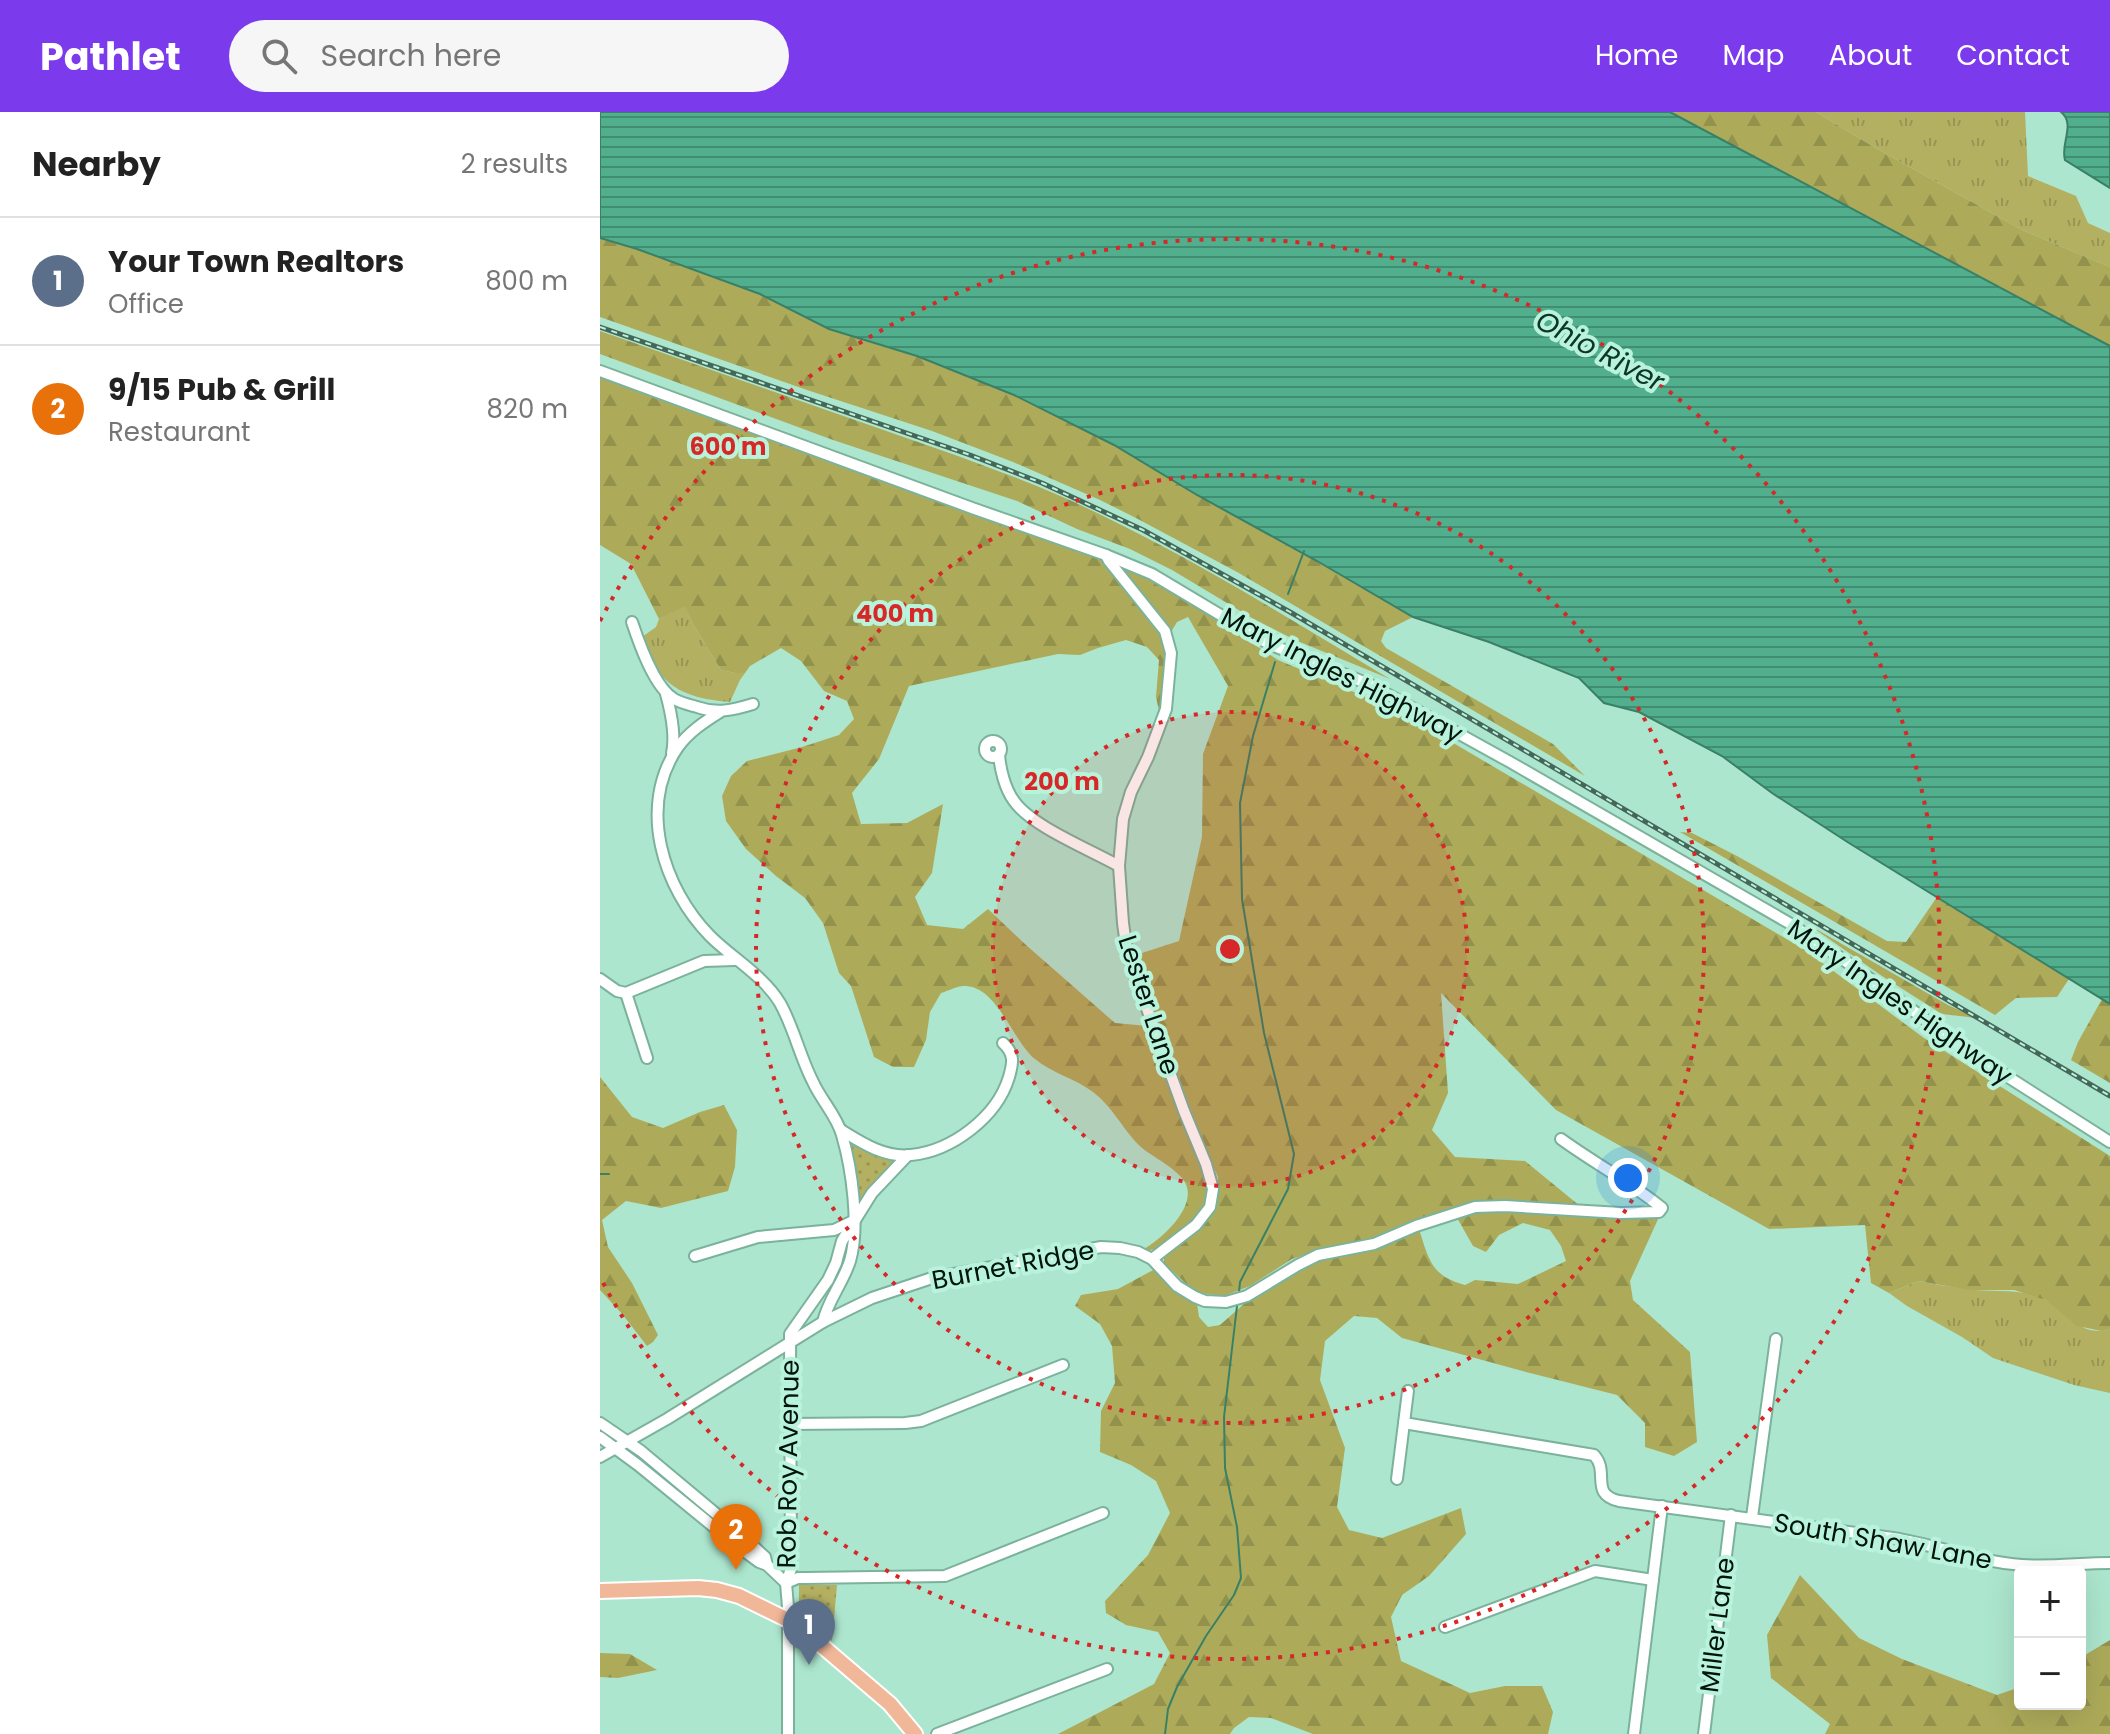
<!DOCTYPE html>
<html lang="en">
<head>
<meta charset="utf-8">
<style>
	body { margin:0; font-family:Poppins,sans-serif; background:#f6f6f6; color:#222 }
	.controls { position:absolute; right:24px; bottom:24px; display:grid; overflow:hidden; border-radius:8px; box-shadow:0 8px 32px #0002 }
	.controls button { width:72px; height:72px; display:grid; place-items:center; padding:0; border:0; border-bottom:2px solid #e0e0e0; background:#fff; color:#222; font:40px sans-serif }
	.you { position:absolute; left:1028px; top:1066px; width:28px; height:28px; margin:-20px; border:6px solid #fff; border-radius:50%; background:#1a73e8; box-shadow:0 0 0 12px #1a73e833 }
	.badge { display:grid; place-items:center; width:52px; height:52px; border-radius:50%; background:#7c3aed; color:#fff; font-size:26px; font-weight:700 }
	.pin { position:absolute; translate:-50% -66px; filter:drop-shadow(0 2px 4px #0008) }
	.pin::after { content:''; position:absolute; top:42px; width:28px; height:24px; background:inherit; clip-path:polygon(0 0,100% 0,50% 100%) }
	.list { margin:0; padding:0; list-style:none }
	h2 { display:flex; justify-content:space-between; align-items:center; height:104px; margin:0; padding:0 32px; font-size:34px }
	h2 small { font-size:26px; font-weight:400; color:#767676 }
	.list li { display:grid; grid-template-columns:52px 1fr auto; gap:24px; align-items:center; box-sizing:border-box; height:128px; padding:0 32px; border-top:2px solid #e0e0e0 }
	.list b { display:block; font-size:30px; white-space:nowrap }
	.list p { margin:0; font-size:26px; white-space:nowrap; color:#767676 }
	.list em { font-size:26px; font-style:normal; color:#767676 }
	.icon { flex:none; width:44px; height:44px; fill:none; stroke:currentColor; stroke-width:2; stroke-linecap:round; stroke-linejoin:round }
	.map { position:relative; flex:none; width:1510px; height:1622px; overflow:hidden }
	header { display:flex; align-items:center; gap:48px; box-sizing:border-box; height:112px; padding:0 40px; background:#7c3aed; color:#fff }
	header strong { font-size:38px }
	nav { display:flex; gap:44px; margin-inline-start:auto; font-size:28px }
	.search { width:560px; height:72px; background:#f6f6f6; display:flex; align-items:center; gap:20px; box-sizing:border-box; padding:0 28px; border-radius:44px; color:#767676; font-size:30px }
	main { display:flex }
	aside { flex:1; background:#fff }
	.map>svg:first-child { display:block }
</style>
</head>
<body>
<header>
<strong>Pathlet</strong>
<div class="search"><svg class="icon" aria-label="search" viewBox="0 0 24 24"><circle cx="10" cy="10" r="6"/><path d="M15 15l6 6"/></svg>Search here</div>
<nav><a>Home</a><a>Map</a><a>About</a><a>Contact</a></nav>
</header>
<main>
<aside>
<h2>Nearby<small>2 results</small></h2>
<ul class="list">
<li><span class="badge" style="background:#5c6f8a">1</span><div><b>Your Town Realtors</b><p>Office</p></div><em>800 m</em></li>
<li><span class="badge" style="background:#e8710a">2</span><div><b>9/15 Pub &amp; Grill</b><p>Restaurant</p></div><em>820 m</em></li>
</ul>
</aside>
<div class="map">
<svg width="1510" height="1622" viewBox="0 0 1510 1622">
	<defs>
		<pattern id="grass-tufts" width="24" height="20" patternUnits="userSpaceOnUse" patternTransform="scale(2)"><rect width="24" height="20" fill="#b3b062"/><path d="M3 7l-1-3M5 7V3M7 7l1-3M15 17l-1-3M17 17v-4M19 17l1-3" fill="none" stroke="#989654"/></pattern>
		<pattern id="forest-firs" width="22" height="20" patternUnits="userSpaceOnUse" patternTransform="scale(2)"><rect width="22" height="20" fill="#adab5a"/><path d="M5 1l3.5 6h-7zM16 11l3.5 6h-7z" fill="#93924d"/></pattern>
		<pattern id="park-dots" width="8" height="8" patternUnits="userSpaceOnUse" patternTransform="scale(2)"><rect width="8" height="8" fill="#b3b062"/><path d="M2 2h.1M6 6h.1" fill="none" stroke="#989654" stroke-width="1.8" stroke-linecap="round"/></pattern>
		<pattern id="water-rules" width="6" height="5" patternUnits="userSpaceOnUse" patternTransform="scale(2)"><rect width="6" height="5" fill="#51af8d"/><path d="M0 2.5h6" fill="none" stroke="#418d72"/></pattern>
	</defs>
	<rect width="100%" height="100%" fill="#ade6ce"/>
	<g fill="url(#grass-tufts)">
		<path d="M1216 0H1425L1428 64 1476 84 1488 111 1510 121V155L1422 118 1274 35Z"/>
		<path d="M85 493 93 512 121 558 135 561H145L140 568 130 590C81 586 57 573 42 525L56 515 59 507Z"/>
		<path d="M1318 1169C1334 1172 1350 1175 1367 1177 1393 1181 1421 1175 1446 1188 1468 1200 1480 1226 1510 1217V1281L1474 1273 1393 1246 1362 1225 1307 1194 1289 1181Z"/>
	</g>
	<g fill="url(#forest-firs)">
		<path d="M1070 0H1216L1274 35 1422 118 1510 155V234Z"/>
		<path d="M0 126 37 137 160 182 229 217 317 244 414 283 514 333 813 505 785 519 781 529 786 536 953 632 985 664 637 460 536 406 500 388 413 350 332 319 207 278 0 205Z"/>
		<path d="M0 219 358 344C404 361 450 378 493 399 596 448 693 509 790 567L695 528 652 506 572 458 530 437 477 417 417 389 233 328 0 242Z"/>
		<path d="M0 262 500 445 559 517C569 536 569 579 559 599L556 585 559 548 547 535 526 528 498 536 480 543 458 542 309 574 279 647 252 681 261 712 307 711 343 692 332 761 315 785 327 813 363 817 388 797 426 833 515 911 548 914C555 934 560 954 568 974 579 1005 611 1052 607 1085 604 1102 590 1114 577 1123 566 1131 557 1141 544 1137 563 1126 604 1089 581 1065 570 1053 555 1046 542 1036 525 1021 513 995 493 980 476 967 452 961 435 947 413 930 397 873 364 874 357 874 348 879 341 881L330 900 326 928 314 955H293L274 945 251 874 239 861 223 811 205 786 176 764 146 737 126 709 122 684 131 664 147 649 202 635 239 623 254 607 247 589 224 579 201 549 181 536 150 554 145 561H135L121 558 93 512 85 494 59 507 31 452 0 433Z"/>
		<path d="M510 448 550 467 589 490 678 548 799 599 1205 838 1324 926 1510 1044V1217L1502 1219 1477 1214 1446 1188 1414 1178H1369L1318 1169 1289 1181 1271 1171 1265 1113 1169 1117 956 998 841 881 848 981 832 1018 855 1045 925 1049 980 1094 894 1088 850 1096 764 1130 729 1135 692 1147 650 1174 624 1184 599 1181 584 1170 564 1151V1146L609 1105 618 1088V1065L604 1033 537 853 542 841 579 829 602 725 603 642 628 574 588 505 577 510 571 520 562 505Z"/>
		<path d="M1080 720 1092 721 1137 744 1287 829 1306 830 1337 785 1469 867 1457 885 1416 886 1395 903Z"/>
		<path d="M1209 813 1348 893 1377 906 1342 902 1282 864Z"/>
		<path d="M1502 887 1510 892V971L1471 948 1478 930Z"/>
		<path d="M0 965 32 1005 63 1016 100 1000 124 993 137 1018 135 1055 128 1079 61 1096 26 1089 2 1108 8 1135 32 1171 58 1223 53 1230 47 1234 23 1203 0 1178Z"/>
		<path d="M895 1098 1059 1105 1030 1169 1033 1188 1090 1240 1097 1330 1074 1344 1045 1335V1311L1017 1283 926 1260 802 1226 777 1206 754 1204 725 1229 720 1268 745 1336 737 1395 749 1418 782 1426 861 1396 866 1422 829 1464 802 1483 791 1505 801 1549 870 1581 905 1574H942L953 1600 948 1622H713L671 1606 649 1605 634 1616 630 1622H458L554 1572 570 1541 558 1520 526 1513 506 1501 505 1489 548 1443 570 1401 556 1369 531 1353 500 1340 501 1299 515 1271 512 1234 500 1212 475 1194 481 1183 518 1177 555 1157 582 1184 597 1191 599 1205 608 1215 620 1213 654 1183 714 1147 819 1117C829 1148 831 1164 865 1173L875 1168 918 1172 966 1149 961 1134 950 1118 923 1111 899 1123 886 1140 873 1134 856 1104 870 1100Z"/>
		<path d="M1200 1463 1259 1526 1302 1547 1397 1583 1420 1575V1592H1480V1546L1510 1528V1622H1225L1230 1612 1171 1566 1167 1523Z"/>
		<path d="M0 1541 30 1542 57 1558 18 1566 0 1565Z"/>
	</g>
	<g fill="url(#park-dots)">
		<path d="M249 1029 295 1047C287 1064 267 1075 259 1093L247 1031Z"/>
		<path d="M199 1473H237L232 1529 199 1501Z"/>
	</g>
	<g fill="url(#water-rules)" stroke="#398067" stroke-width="2">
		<path d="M0 0H1070L1510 234V892L1249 731 1172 681 1122 644 1039 600 1004 591 979 566 889 530 813 505 717 449 597 383 514 333 414 283 317 244 229 217 160 182 37 137 0 126Z"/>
		<path d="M1461 0H1510V76L1465 48C1460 32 1476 12 1461 0Z"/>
	</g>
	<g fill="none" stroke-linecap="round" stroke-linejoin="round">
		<g stroke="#398067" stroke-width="2">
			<path d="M688 482 704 439"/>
			<path d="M0 1062H9"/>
			<path d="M639 1180 640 1170 688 1077 694 1042 664 921 642 787 640 691 653 624 675 550"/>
			<path d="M565 1622 568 1597 577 1575 606 1524 634 1483 641 1466 637 1415 625 1356 624 1305 637 1194"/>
		</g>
		<defs>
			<g id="minor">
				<path d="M0 259 372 396 506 443 552 462 669 532 771 573 910 650 1189 811 1254 855 1372 942 1510 1030"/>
				<path d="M506 443 509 449 565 519 571 541 566 597 548 645 531 680 523 707 519 754 523 811 526 833 533 858 584 999 606 1052 613 1077 610 1095 596 1113 552 1147"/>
				<path d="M32 510C39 531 54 575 74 587 81 591 90 593 97 595 117 602 133 598 153 592"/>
				<path d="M66 582C71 600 76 622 72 641"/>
				<path d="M120 600C104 610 89 620 78 635 37 695 63 776 110 824 132 846 164 864 180 891 194 916 200 945 213 970 221 988 237 1004 242 1023 252 1057 260 1115 250 1149 243 1171 228 1188 223 1210"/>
				<circle cx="393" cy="637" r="8"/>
				<path d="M399 642C400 657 405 677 414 689 431 714 491 738 519 754"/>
				<path d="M0 867 17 879 26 881 104 849 135 848"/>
				<path d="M26 881 47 946"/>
				<path d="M241 1018C262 1031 285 1046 311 1043 352 1039 397 1005 409 965 413 951 415 942 403 931"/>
				<path d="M95 1144 158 1125 234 1118 253 1109"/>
				<path d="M0 1311 41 1339 139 1421 165 1445 167 1453"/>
				<path d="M804 1311 994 1343C1010 1360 989 1382 1019 1389L1293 1426C1337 1433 1378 1450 1422 1453 1451 1455 1481 1451 1510 1451"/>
				<path d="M190 1312 305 1311 321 1309 463 1253"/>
				<path d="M0 1325 38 1353 136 1433 159 1450 167 1453 186 1471 188 1495V1622"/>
				<path d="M0 1345 67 1307 223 1210 272 1186 332 1166 501 1135 520 1136 538 1140 552 1147 577 1174 595 1185 605 1189 626 1190 647 1184 698 1153 718 1143 774 1132 816 1114 875 1095 905 1094 1021 1101 1059 1100 1062 1096C1030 1070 994 1051 961 1027"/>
				<path d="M797 1367 808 1279"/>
				<path d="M1152 1405 1176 1227"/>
				<path d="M186 1471 191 1457 190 1222 228 1168 236 1151 242 1129 272 1081 308 1043"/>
				<path d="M186 1471 198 1466H205L345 1464 503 1401"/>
				<path d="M845 1515 995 1459 1053 1468"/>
				<path d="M337 1622 507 1557"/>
				<path d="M1034 1622 1062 1394"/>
				<path d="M1104 1622 1131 1403"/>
			</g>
			<path id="major" d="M0 1479 98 1476 117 1478 139 1484 188 1508 214 1527 290 1592 315 1622"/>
		</defs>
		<use href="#minor" stroke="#7bb29c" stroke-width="14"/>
		<use href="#major" stroke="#fff" stroke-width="18"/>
		<use href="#minor" stroke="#fff" stroke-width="10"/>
		<use href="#major" stroke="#f1b799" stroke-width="14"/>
		<defs>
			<path id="rail" d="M0 215 370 343 442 371 543 418 690 500 1510 984"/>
		</defs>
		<use href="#rail" stroke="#456759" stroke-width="5"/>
		<use href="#rail" stroke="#baf3db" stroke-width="2" stroke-dasharray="6" stroke-linecap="butt"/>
	</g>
	<circle cx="630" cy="837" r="237" fill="#d62828" fill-opacity=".12"/>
	<g fill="none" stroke="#d62828" stroke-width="4" stroke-dasharray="4 8">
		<circle cx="630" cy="837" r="237"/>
		<circle cx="630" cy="837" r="474"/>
		<path d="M0 509A710 710 0 1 1 0 1165"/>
	</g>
	<g text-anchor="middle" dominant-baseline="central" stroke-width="8" stroke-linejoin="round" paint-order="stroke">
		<g font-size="26" fill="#01140d" stroke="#baf3db">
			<text transform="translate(742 563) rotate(27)">Mary Ingles Highway</text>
			<text transform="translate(1300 890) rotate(35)">Mary Ingles Highway</text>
			<text transform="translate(549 893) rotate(72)">Lester Lane</text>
			<text transform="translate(413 1153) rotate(-11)">Burnet Ridge</text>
			<text transform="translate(188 1352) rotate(-89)">Rob Roy Avenue</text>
			<text transform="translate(1283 1429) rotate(10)">South Shaw Lane</text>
			<text transform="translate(1117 1513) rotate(-83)">Miller Lane</text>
		</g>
		<g font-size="28" font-style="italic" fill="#0b3628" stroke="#baf3db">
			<text transform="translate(1000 239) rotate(28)">Ohio River</text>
		</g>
	</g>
	<circle cx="630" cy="837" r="12" fill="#d62828" stroke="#baf3db" stroke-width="4"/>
	<g font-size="24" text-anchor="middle" font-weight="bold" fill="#d62828" stroke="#baf3db" stroke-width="8" stroke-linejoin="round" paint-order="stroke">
		<text x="128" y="343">600 m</text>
		<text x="295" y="510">400 m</text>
		<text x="462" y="678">200 m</text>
	</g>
</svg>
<div class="controls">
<button>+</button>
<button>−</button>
</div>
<div class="you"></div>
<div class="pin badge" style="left:209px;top:1553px;background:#5c6f8a">1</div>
<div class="pin badge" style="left:136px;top:1458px;background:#e8710a">2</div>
</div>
</main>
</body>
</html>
